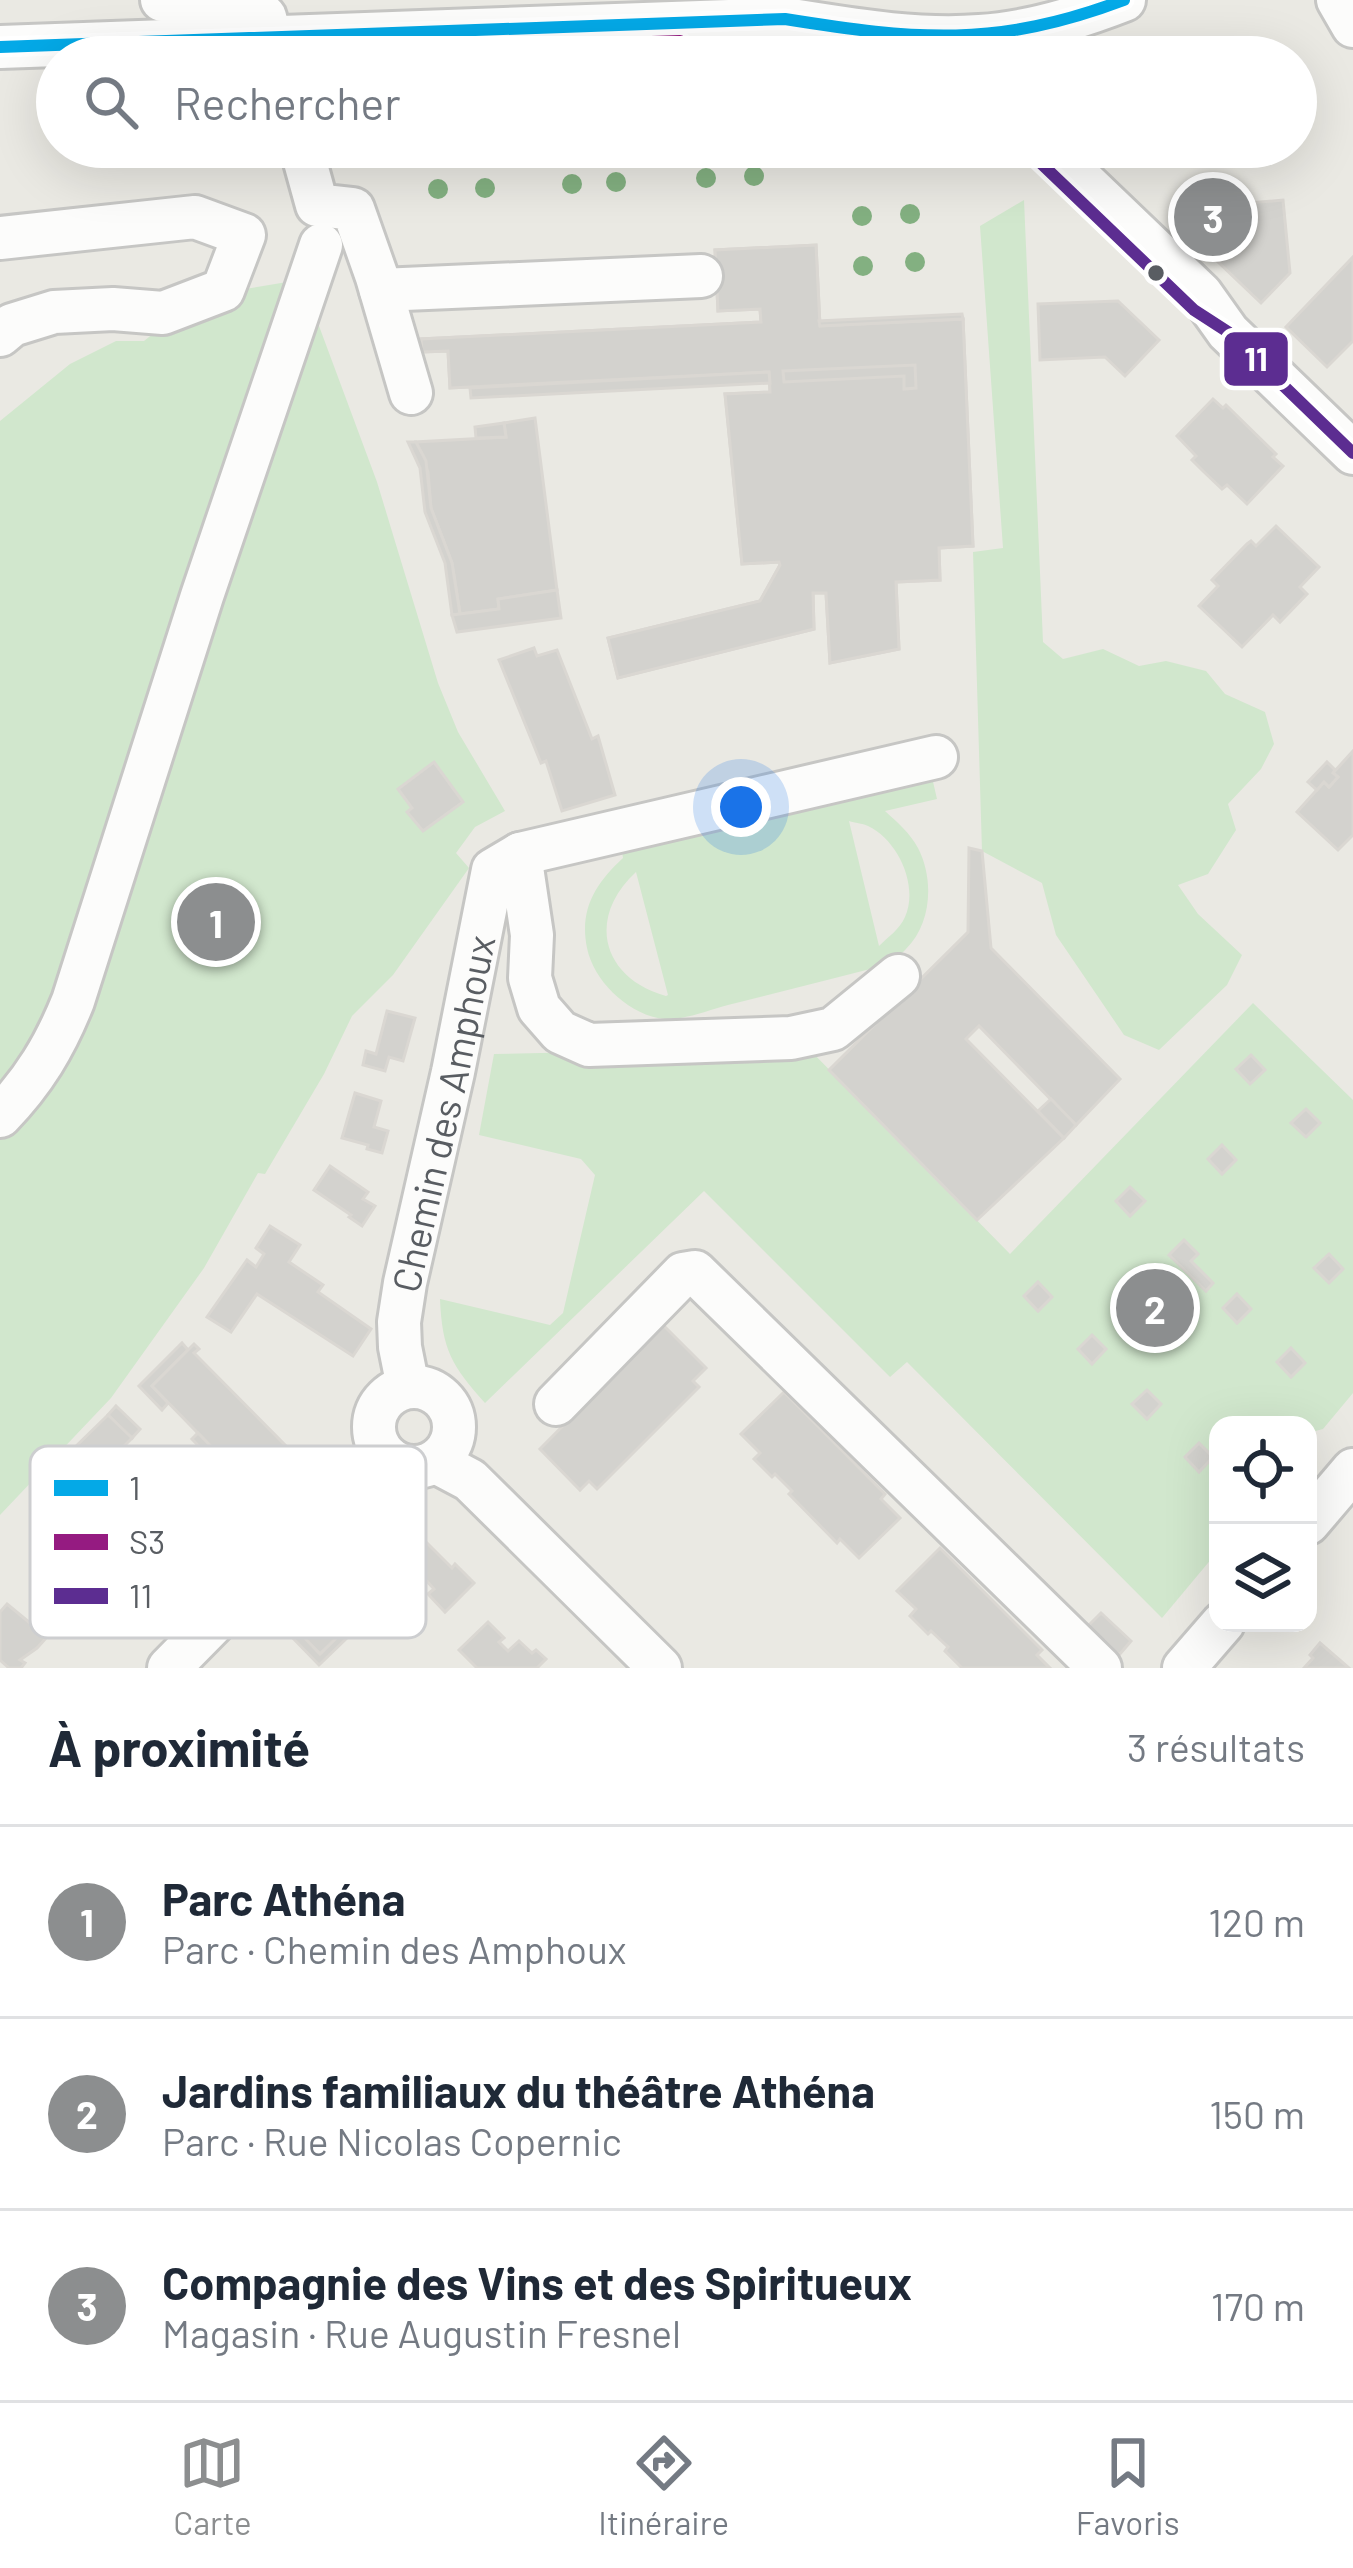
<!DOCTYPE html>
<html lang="fr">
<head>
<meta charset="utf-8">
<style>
	body { margin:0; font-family:Barlow,sans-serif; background:#f6f6f7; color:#1f2937 }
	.controls { position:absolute; right:36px; bottom:36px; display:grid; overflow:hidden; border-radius:24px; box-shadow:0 12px 48px #0002 }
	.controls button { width:108px; height:108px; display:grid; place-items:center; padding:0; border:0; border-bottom:3px solid #e0e1e3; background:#fff; color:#1f2937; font:60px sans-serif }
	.you { position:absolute; left:741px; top:807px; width:42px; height:42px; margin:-30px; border:9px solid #fff; border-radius:50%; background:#1a73e8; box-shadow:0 0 0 18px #1a73e833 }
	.badge { display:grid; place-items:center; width:78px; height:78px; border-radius:50%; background:#8c8e8f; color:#fff; font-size:39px; font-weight:700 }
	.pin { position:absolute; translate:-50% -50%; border:6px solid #fff; box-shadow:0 3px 12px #0006 }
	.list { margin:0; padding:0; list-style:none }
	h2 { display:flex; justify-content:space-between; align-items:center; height:156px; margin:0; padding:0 48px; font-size:51px }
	h2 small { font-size:39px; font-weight:400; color:#747a83 }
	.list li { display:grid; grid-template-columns:78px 1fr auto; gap:36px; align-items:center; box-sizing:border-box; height:192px; padding:0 48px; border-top:3px solid #e0e1e3 }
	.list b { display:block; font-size:45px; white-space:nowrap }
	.list p { margin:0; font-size:39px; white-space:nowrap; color:#747a83 }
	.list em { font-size:39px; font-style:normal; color:#747a83 }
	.icon { flex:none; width:66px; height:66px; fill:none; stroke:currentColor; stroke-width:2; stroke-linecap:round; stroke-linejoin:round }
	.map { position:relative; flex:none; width:1353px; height:1668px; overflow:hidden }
	.search { position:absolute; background:#fff; box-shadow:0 12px 48px #0002; left:36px; right:36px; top:36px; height:132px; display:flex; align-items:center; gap:30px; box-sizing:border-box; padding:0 42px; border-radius:66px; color:#747a83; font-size:45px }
	.sheet { height:732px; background:#fff }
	nav { display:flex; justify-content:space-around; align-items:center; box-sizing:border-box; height:168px; border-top:3px solid #e0e1e3; background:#fff; font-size:33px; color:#747a83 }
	nav a { display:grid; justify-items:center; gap:6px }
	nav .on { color:#8c8e8f }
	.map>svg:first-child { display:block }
</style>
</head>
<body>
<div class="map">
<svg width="1353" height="1668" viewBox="0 0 1353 1668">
	<rect width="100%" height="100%" fill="#eae9e3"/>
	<g fill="#d1e7cd" fill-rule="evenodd">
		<path d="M1024 200 1043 642 1063 659 1103 649 1139 666 1166 661 1206 671 1225 694 1265 712 1274 744 1261 769 1228 804 1236 830 1208 874 1178 885 1198 914 1242 955 1227 985 1159 1050 1124 1035 1056 935 1042 883 982 851 973 552 1003 548 980 226Z"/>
		<path d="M323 276 306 291 377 482 438 683 458 732 505 811 475 827 456 853 469 868 393 975 352 1016 324 1074 265 1174 258 1173 204 1268 111 1398 0 1515V421L70 364 116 341H144L169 321 239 290Z"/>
		<path d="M931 773 937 799 885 811C897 822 910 833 918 848 934 879 932 923 906 949 900 956 890 961 882 966 831 979 780 992 728 1005 709 1010 685 1020 665 1019 630 1016 594 982 587 948 579 909 596 883 623 858L621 845ZM849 821C855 823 862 823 868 826 898 840 919 886 905 917 900 929 888 937 879 946ZM636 872 668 995 666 996C602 978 586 918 636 872Z"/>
		<path d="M1253 1003 1353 1100V1393L1323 1429 1308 1433V1425H1218V1551L1162 1618 907 1362 890 1377 704 1191 485 1403C452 1366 442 1350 440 1299L550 1325 563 1313 595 1175 581 1159 479 1135 494 1054 807 1047 1010 1254Z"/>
	</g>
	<g fill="#d3d2ce" stroke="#dad7d2" stroke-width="3" fill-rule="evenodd">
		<path d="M1283 200 1290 273 1261 303 1195 240 1192 208Z"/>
		<path d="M816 245 820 326 963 319 973 546 939 548 940 580 896 582 899 649 830 663 826 593H813L814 629 618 678 608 638 760 601 780 565 779 562 742 564 725 394 770 392 769 372 450 388 448 351 422 352 421 339 761 322 760 309 718 311 715 250ZM915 365 916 388 882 390 891 572 825 575 817 390 784 392 783 371Z"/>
		<path d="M816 245 820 326 963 319 973 546 939 548 940 580 896 582 899 649 830 663 826 593H813L814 629 618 678 608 638 760 601 780 565 779 562 742 564 725 394 770 392 769 372 450 388 448 351 422 352 421 339 761 322 760 309 718 311 715 250Z"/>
		<path d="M1353 257V341L1327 367 1286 327Z"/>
		<path d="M1118 301 1159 340 1125 376 1105 357 1040 360 1038 304Z"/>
		<path d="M962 314 963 319 820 326 819 321Z"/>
		<path d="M915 365 916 388 904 389V376L784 382 783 371Z"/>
		<path d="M769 372 770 383 471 398 470 388Z"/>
		<path d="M1213 399 1223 408 1226 405 1276 454 1273 457 1283 466 1247 504 1227 485 1222 489 1203 471 1192 460 1196 456 1177 436Z"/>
		<path d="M535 418 557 590 498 599 499 609 460 614 452 563 431 508 428 472 416 442 506 437 504 423Z"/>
		<path d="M504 423 506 437 476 438 475 427Z"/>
		<path d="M408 442H416L426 461 431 508 452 563 460 614 452 615 445 563 425 512 420 468Z"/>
		<path d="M1276 526 1319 567 1300 587 1307 594 1280 622 1273 615 1242 647 1199 606 1218 586 1212 580 1247 544 1251 541 1256 546Z"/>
		<path d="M557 590 561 618 457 632 452 615 499 609 498 599Z"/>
		<path d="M534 648 537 656 557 650 592 739 598 736 615 795 562 811 546 761 541 763 499 660Z"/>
		<path d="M1353 751V835L1338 850 1297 812 1324 782 1329 787 1338 777 1333 773Z"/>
		<path d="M434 762 463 802 423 831 407 812 412 808 398 789Z"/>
		<path d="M1327 762 1335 770 1333 773 1338 777 1329 787 1324 782 1317 790 1308 782Z"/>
		<path d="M969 848 982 851 991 948 1120 1079 1076 1125 979 1026 966 1039 1064 1138 977 1220 829 1070 968 932Z"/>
		<path d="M387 1011 415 1018 403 1061 389 1057 385 1071 363 1065 366 1051 376 1054Z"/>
		<path d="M1251 1055 1265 1070 1250 1084 1236 1069Z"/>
		<path d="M355 1093 381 1101 374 1127 388 1131 382 1153 367 1149 368 1145 342 1138Z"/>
		<path d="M1051 1099 1076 1125 1064 1138 1038 1111Z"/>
		<path d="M1306 1109 1320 1123 1306 1137 1291 1123Z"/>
		<path d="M1222 1145 1236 1160 1222 1174 1208 1159Z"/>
		<path d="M330 1166 368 1192 363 1199 375 1206 362 1226 349 1217 351 1215 314 1190Z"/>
		<path d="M1130 1187 1145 1201 1130 1216 1116 1201Z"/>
		<path d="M270 1226 300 1245 289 1262 323 1285 318 1292 371 1329 353 1356 257 1294 231 1332 207 1317 247 1260 256 1267 264 1254 256 1248Z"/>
		<path d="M1184 1240 1198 1254 1191 1261 1213 1283 1206 1291 1169 1255Z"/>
		<path d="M1329 1254 1343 1269 1329 1283 1314 1268Z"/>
		<path d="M1038 1282 1052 1297 1038 1311 1024 1296Z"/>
		<path d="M1237 1294 1251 1309 1237 1323 1223 1308Z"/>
		<path d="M663 1325 706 1368 693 1381 699 1387 597 1489 589 1481 580 1490 540 1449Z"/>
		<path d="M1092 1335 1106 1349 1092 1364 1078 1349Z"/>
		<path d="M182 1343 188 1350 152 1386 168 1403 162 1410 139 1386Z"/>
		<path d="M194 1344 199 1349 194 1353 288 1448 236 1499 219 1482 232 1468 152 1386Z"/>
		<path d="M1291 1348 1305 1363 1291 1377 1277 1362Z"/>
		<path d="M1147 1390 1161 1404 1147 1419 1132 1404Z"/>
		<path d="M784 1392 885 1494 881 1499 900 1518 859 1558 840 1539 837 1543 789 1494 792 1491 775 1474 772 1477 754 1459 760 1453 741 1434Z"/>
		<path d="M116 1406 140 1429 132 1438 108 1415Z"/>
		<path d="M108 1415 132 1438 103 1467 109 1474 93 1489 99 1495 83 1511 61 1488 91 1457 84 1449 73 1459 68 1454Z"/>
		<path d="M198 1433 232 1468 226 1474 192 1439Z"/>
		<path d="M1199 1443 1213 1457 1199 1472 1185 1457Z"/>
		<path d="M421 1537 452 1568 455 1564 474 1583 445 1612 428 1594 434 1589 424 1578 421 1581 406 1567 392 1581 371 1560 386 1545 399 1558Z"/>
		<path d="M940 1548 1042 1650 1037 1655 1050 1668H962L945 1651 948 1647 931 1631 928 1634 910 1616 916 1609 897 1591Z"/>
		<path d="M345 1581 369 1606 320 1654 296 1629Z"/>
		<path d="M7 1604 47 1637 37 1648 20 1660 25 1663 21 1668H9L0 1660V1612Z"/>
		<path d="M369 1606 374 1612 319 1665 290 1635 296 1629 320 1654Z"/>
		<path d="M1101 1613 1131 1641 1119 1655 1105 1641 1098 1647 1083 1631Z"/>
		<path d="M488 1622 504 1638 499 1642 508 1651 519 1641 532 1653 536 1650 546 1659 537 1668H477L459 1650Z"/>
		<path d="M1320 1643 1349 1668H1304L1313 1658 1310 1655Z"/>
	</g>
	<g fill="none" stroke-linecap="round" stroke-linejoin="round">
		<defs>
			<g id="minor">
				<path d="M162 0 255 6 265 17 275 57"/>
				<path d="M1338 0 1353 26"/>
				<path d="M0 47 785 19C849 29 915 41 980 36 1030 33 1078 18 1124 0"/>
				<path d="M301 147 317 205 353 209 377 277 411 393"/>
				<path d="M1055 147 1083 181 1201 294 1228 332 1353 453"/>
				<path d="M0 238 195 217 244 235 223 290 163 313 113 309 54 312 12 325 0 335"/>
				<path d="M381 290 701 276"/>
				<path d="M520 854 532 935 530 978 539 1008 560 1032 589 1045 791 1038 833 1029 898 976"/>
				<path d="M0 1116C34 1081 55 1046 73 1001L202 596 321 245"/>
				<circle cx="414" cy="1427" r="40"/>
				<path id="s1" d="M408 1387 400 1347 399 1322 405 1283 453 1072 493 870 520 854 936 757"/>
				<path d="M556 1404 683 1274 695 1272 1100 1668"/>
				<path d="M436 1462 470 1480 660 1668"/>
				<path d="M1308 1523 1353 1470"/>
				<path d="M169 1668 338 1497 387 1457"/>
				<path d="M1184 1668 1223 1623"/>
			</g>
		</defs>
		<use href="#minor" stroke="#c6c6c4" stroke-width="48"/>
		<use href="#minor" stroke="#fcfcfb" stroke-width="42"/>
		<defs>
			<path id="bus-1" d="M0 47 785 19C916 40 997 48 1124 0"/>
			<path id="bus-2" d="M227 57 680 41"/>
			<path id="bus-3" d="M1024 147 1194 310 1228 332 1353 453"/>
		</defs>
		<use href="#bus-1" stroke="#fff" stroke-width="21"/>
		<use href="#bus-2" stroke="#fff" stroke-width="21"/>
		<use href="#bus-3" stroke="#fff" stroke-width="21"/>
		<use href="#bus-1" stroke="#04a9e7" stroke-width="12"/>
		<use href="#bus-2" stroke="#951b81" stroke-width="12"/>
		<use href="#bus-3" stroke="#5c2d91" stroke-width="12"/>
	</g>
	<g fill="#83b081">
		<circle cx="754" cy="176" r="10"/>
		<circle cx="706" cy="178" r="10"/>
		<circle cx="616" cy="182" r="10"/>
		<circle cx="572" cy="184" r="10"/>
		<circle cx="485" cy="188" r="10"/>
		<circle cx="438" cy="189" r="10"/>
		<circle cx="910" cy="214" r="10"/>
		<circle cx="862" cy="216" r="10"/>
		<circle cx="915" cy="262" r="10"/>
		<circle cx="863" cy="266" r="10"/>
	</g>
	<circle fill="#595d62" stroke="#fff" stroke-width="4.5" cx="1156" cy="273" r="10"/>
	<g text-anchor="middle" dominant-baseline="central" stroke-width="12" stroke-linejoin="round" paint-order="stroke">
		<g font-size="39" fill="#595d62" stroke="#fff">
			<text stroke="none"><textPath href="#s1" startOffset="279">Chemin des Amphoux</textPath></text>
		</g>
	</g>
	<rect x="30" y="1446" width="396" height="192" rx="18" fill="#fff" stroke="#cdced0" stroke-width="3"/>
	<rect x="54" y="1480" width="54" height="16" fill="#04a9e7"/>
	<rect x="54" y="1534" width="54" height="16" fill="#951b81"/>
	<rect x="54" y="1588" width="54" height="16" fill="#5c2d91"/>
	<g font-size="33" fill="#595d62">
		<text x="129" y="1500">1</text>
		<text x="129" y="1554">S3</text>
		<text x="129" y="1608">11</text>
	</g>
	<rect stroke="#fff" stroke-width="4.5" x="1222" y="330" width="68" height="58" rx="12" fill="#5c2d91"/>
	<g font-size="33" text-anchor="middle" font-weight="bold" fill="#fff">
		<text x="1256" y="371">11</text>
	</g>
</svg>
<div class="controls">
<button><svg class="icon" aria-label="locate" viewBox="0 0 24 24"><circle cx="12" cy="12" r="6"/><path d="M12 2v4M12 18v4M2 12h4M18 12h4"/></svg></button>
<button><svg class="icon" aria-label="layers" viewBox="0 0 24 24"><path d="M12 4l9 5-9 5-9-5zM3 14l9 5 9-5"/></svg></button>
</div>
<div class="you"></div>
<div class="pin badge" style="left:216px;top:922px">1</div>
<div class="pin badge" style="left:1155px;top:1308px">2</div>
<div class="pin badge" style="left:1213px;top:217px">3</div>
<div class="search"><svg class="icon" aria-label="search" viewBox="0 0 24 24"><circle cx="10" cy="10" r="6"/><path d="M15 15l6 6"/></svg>Rechercher</div>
</div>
<section class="sheet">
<h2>À proximité<small>3 résultats</small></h2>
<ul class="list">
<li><span class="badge">1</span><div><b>Parc Athéna</b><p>Parc · Chemin des Amphoux</p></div><em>120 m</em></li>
<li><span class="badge">2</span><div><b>Jardins familiaux du théâtre Athéna</b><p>Parc · Rue Nicolas Copernic</p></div><em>150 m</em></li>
<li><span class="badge">3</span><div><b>Compagnie des Vins et des Spiritueux</b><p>Magasin · Rue Augustin Fresnel</p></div><em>170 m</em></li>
</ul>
</section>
<nav>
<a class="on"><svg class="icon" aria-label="map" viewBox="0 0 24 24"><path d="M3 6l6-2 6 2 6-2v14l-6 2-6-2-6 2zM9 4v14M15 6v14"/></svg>Carte</a>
<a><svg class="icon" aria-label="directions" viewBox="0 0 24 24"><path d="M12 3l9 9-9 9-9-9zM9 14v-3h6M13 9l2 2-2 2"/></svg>Itinéraire</a>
<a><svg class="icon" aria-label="saved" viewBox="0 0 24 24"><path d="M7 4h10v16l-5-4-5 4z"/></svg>Favoris</a>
</nav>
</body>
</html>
